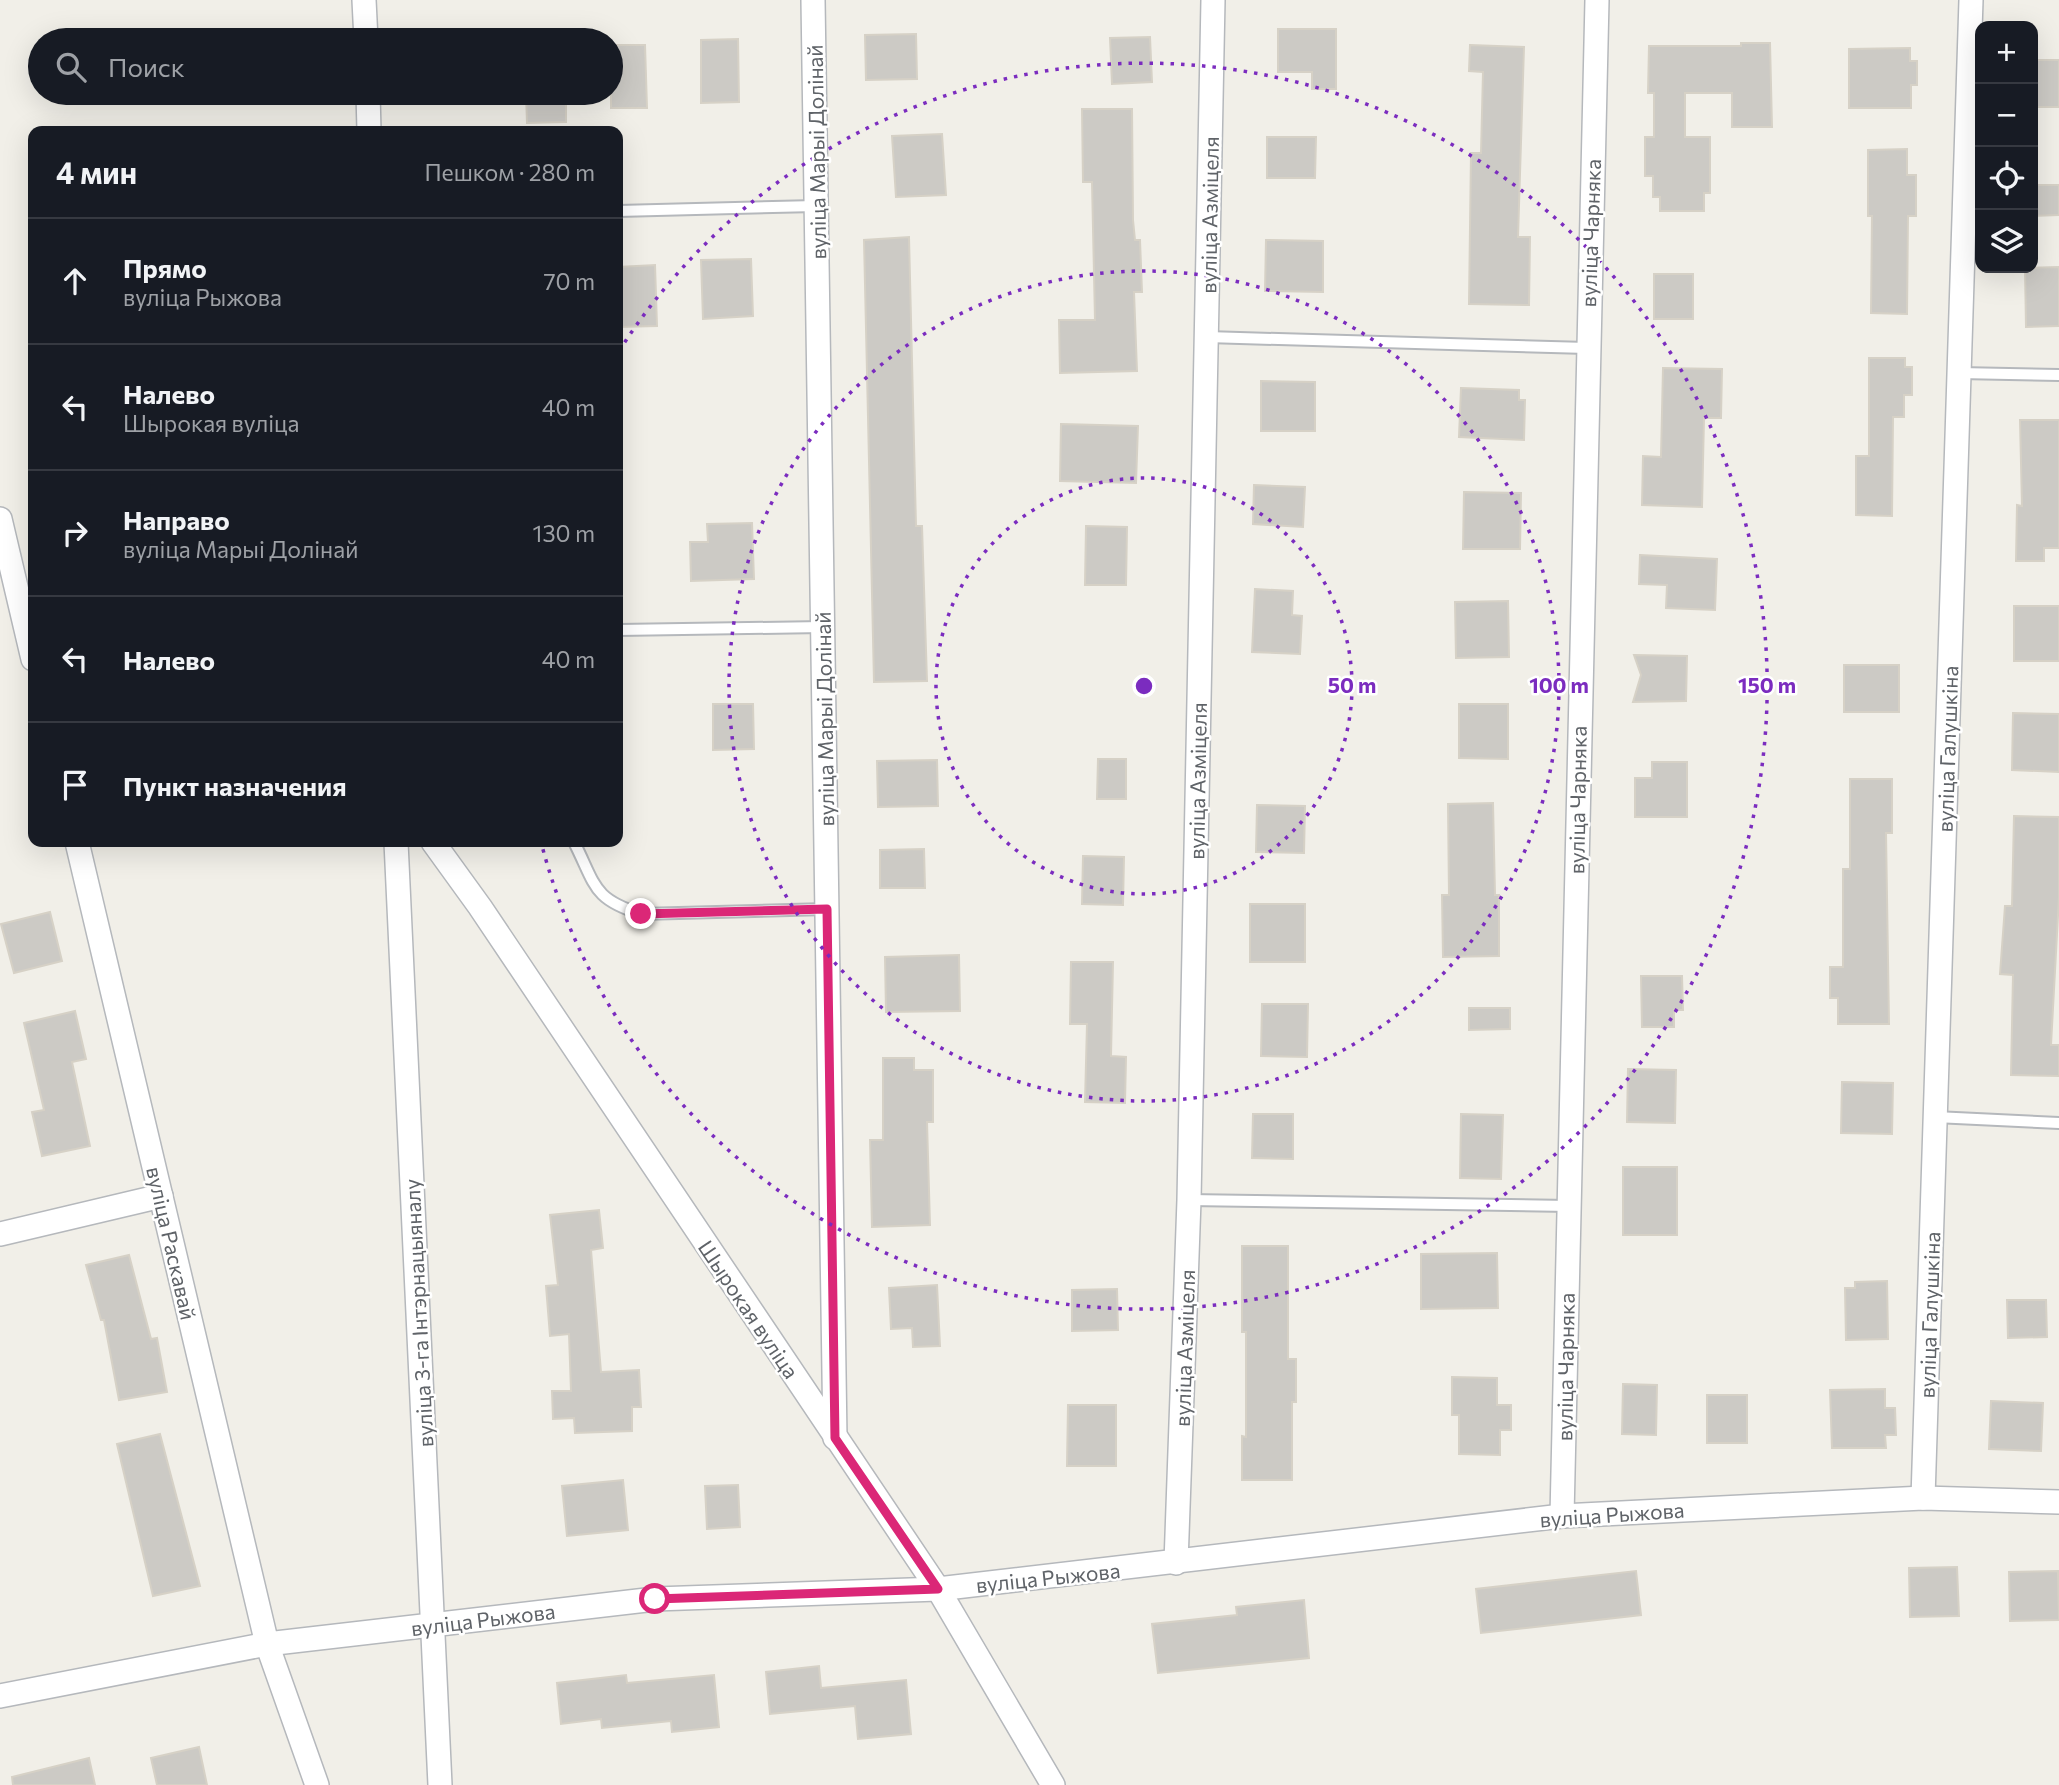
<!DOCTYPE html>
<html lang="ru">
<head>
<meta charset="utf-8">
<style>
	body { margin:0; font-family:Commissioner,sans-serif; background:#20242c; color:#f1f3f6 }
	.controls { position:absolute; right:21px; top:21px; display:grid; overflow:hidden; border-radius:14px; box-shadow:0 7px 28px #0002 }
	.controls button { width:63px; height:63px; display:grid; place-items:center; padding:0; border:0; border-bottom:2px solid #363941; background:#171b24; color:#f1f3f6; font:35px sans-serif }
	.stop { position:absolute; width:21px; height:21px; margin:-16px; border:5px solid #db2777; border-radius:50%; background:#fff }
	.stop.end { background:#db2777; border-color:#fff; box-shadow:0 2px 7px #0008 }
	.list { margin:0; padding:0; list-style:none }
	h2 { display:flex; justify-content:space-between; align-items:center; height:91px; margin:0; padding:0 28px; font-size:30px }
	h2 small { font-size:23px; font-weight:400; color:#9ea1a6 }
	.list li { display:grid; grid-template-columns:46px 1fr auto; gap:21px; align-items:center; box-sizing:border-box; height:126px; padding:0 28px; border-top:2px solid #363941 }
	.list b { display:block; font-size:26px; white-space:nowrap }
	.list p { margin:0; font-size:23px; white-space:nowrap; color:#9ea1a6 }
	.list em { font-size:23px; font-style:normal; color:#9ea1a6 }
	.icon { flex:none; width:38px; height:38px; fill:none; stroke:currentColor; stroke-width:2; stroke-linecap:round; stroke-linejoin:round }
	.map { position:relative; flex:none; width:2059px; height:1785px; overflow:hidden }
	.search { position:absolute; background:#171b24; box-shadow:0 7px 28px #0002; left:28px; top:28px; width:595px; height:77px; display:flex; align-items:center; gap:18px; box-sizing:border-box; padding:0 24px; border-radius:38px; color:#9ea1a6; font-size:26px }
	.panel { position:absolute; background:#171b24; box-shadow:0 7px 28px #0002; left:28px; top:126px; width:595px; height:721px; border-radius:14px }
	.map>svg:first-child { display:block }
</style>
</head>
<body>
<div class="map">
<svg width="2059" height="1785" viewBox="0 0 2059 1785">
	<rect width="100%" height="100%" fill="#f1efe8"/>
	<g fill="#cccac5" stroke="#d6d1c6" stroke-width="2">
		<path d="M1278 29H1336V89H1312V72H1278Z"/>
		<path d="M916 34 917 79 866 80 865 35Z"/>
		<path d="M1150 37 1152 82 1112 84 1110 38Z"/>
		<path d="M738 39 739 102 701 103V40Z"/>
		<path d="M1741 43H1770L1772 127H1732V93H1685V137H1710V193H1704V211H1660V197H1653V176H1645V137H1654V93H1648L1649 46H1741Z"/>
		<path d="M611 45H645L647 108H611Z"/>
		<path d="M1470 45 1524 47 1518 237H1530L1529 305 1469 304 1471 153H1481L1483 72 1469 71Z"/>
		<path d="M1910 48V61H1917V85H1911V108H1849V49Z"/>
		<rect x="2033" y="60" width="26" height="47"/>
		<path d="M526 93H566V122L527 123Z"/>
		<path d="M1082 109H1132L1133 220 1135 240H1140L1142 292H1134L1137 371 1060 373 1059 320H1095L1092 182H1083Z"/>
		<path d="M942 134 946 195 896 197 892 136Z"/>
		<path d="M1267 137H1316L1315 178H1267Z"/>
		<path d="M1907 149V175H1916V216H1908L1907 314 1871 313 1872 216H1868V150Z"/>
		<path d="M2033 185H2059V215L2033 216Z"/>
		<path d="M909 237 916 526H922L927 681 874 682 864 240Z"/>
		<path d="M1266 240 1323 241V292L1265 291Z"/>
		<path d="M751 259 753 316 703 319 701 260Z"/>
		<path d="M655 265 657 326 618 327V267Z"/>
		<path d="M2059 267V326L2026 327 2025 268Z"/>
		<rect x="1654" y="274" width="39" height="45"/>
		<path d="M1869 358H1905V367H1912V395H1904V417H1893L1892 516 1856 515V456H1869Z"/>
		<path d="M1663 368 1722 369 1721 418H1704L1702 507 1642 505 1643 456 1661 457Z"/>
		<path d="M1261 381 1315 382V431H1261Z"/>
		<path d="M1461 388 1519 390V400H1525L1524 440 1459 437Z"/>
		<path d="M2020 420H2059V548H2044V561H2016L2017 505 2022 506Z"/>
		<path d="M1061 424 1138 426 1136 483 1060 481Z"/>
		<path d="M1254 485 1305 487 1303 527 1253 524Z"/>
		<path d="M1464 492 1521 493 1520 549H1463Z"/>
		<path d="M752 523 754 579 691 581 690 542H708L707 524Z"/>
		<path d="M1086 526 1127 527 1126 585H1085Z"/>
		<path d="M1640 555 1717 559 1715 610 1666 608 1667 585 1639 584Z"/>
		<path d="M1255 589 1293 591 1292 615 1302 616 1300 654 1252 652Z"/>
		<path d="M1508 601 1509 657 1456 658 1455 602Z"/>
		<rect x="2014" y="606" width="45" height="55"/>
		<path d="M1634 655 1687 656 1686 701 1633 702 1641 675Z"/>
		<rect x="1844" y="665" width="55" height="47"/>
		<path d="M713 704H753L754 749 713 750Z"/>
		<path d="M1459 704H1508V759L1459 758Z"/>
		<path d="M2013 713 2059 714V772L2012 770Z"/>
		<path d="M1098 759H1126V799H1097Z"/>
		<path d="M937 760 938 806 878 807 877 761Z"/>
		<path d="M1652 762H1687V817H1635V778H1652Z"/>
		<path d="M1850 779H1892V833H1886L1889 1024H1838V998H1830V967H1843V869H1850Z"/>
		<path d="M1493 803 1495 895H1499V956L1443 957 1442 895H1449L1448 804Z"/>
		<path d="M1257 805 1305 806 1304 853 1256 852Z"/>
		<path d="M2014 816 2059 817V897L2051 1045H2059V1076L2011 1075 2013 975 2000 974 2005 906H2012Z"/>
		<path d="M924 849 925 888H880V850Z"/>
		<path d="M1083 856 1124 857 1123 905 1082 904Z"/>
		<rect x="1250" y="904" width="55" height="58"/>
		<path d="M50 912 62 961 14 973 1 924Z"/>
		<path d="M959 955 960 1011 886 1012 885 957Z"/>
		<path d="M1071 962H1113L1111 1056 1126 1057 1125 1103 1085 1102 1087 1024H1070Z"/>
		<path d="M1641 976H1682L1683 1010H1674V1027H1642Z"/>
		<path d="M1262 1004H1308L1307 1057 1261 1056Z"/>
		<path d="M1469 1008H1510V1029L1469 1030Z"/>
		<path d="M75 1011 86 1059 72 1062 90 1146 42 1156 32 1112 44 1110 24 1023Z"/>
		<path d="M883 1058H914V1070H933V1122H927L930 1225 872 1227 870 1140H883Z"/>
		<path d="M1628 1069 1676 1070 1675 1123 1627 1122Z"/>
		<path d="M1842 1082 1893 1083 1892 1134 1841 1133Z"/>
		<path d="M1253 1114H1293V1159L1252 1158Z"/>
		<path d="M1461 1114 1503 1115 1501 1179 1460 1178Z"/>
		<rect x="1623" y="1167" width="54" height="68"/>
		<path d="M599 1210 603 1248 591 1250 601 1372 639 1370 641 1407H632V1431L575 1433 574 1418 553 1419 552 1391H571L569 1334 550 1336 546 1286 558 1285 550 1215Z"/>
		<path d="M1242 1246H1288V1359H1296V1402H1292V1480H1242V1436L1246 1437V1332H1242Z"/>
		<path d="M1497 1253 1498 1308 1421 1309V1254Z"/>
		<path d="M129 1255 151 1339 157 1338 167 1392 119 1400 104 1320H101L86 1265Z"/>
		<path d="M1887 1281 1888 1339 1846 1340 1845 1288H1855V1282Z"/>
		<path d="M937 1285 940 1346 913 1347 912 1328 891 1329 889 1288Z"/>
		<path d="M1117 1289 1118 1330 1072 1331V1290Z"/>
		<path d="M2007 1300H2046L2047 1337 2008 1338Z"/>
		<path d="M1452 1377 1497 1378V1405H1511V1430H1500V1455L1459 1454V1415H1452Z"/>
		<path d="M1623 1384 1657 1385 1656 1435 1622 1434Z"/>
		<path d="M1885 1389V1408H1895L1896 1435H1885L1886 1448H1832L1830 1390Z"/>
		<rect x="1707" y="1395" width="40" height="48"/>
		<path d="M1991 1401 2043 1403 2041 1451 1989 1449Z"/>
		<path d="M1068 1405H1116V1466H1067Z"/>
		<path d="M160 1434 200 1586 153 1596 117 1444Z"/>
		<path d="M623 1480 628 1530 567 1536 562 1486Z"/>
		<path d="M738 1485 740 1527 707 1529 705 1486Z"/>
		<path d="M1957 1567 1959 1616 1910 1617 1909 1568Z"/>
		<path d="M1636 1571 1641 1615 1481 1633 1476 1589Z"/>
		<path d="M2058 1571 2059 1620 2010 1621 2009 1572Z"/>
		<path d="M1304 1600 1309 1658 1158 1673 1152 1624 1237 1615 1236 1607Z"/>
		<path d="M819 1666 821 1688 906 1680 911 1734 858 1739 855 1706 770 1714 766 1672Z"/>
		<path d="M626 1675 627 1683 714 1675 719 1727 672 1732 671 1721 602 1728 601 1719 561 1724 557 1683Z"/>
		<path d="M199 1747 207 1785H157L151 1758Z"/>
		<path d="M89 1758 95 1785H13L12 1777Z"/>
	</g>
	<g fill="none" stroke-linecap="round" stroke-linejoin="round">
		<defs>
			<g id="service">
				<path d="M618 211 816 206"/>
				<path d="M1207 337 1587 348"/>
				<path d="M1959 373 2059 375"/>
				<path d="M618 630 823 627"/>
				<path d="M575 844C596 886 593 899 641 914L827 909"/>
				<path d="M1935 1117 2059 1123"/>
				<path d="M1189 1200 1569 1206"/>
			</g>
			<g id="minor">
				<path d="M364 0 366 40"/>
				<path d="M813 0 835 1438"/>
				<path d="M368 93 369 131"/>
				<path d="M0 519 33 659"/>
				<path d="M77 842 267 1644 317 1785"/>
				<path d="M396 842 440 1785"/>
				<path d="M433 842 480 907 938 1589 1053 1785"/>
				<path d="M0 1234 161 1196"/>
				<path d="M1923 1498 1971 0"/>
				<path d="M1562 1516 1597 0"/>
				<path d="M1176 1563 1189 1200 1213 0"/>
				<path d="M0 1696 267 1644 655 1599 938 1589 1562 1516 1923 1498 2059 1502"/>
			</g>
		</defs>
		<use href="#service" stroke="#b5b8bc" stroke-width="14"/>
		<use href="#minor" stroke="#b5b8bc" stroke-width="26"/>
		<use href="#service" stroke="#fff" stroke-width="10"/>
		<use href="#minor" stroke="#fff" stroke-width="23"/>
	</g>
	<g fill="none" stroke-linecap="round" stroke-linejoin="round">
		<path stroke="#db2777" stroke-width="9" d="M641 914 827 909 835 1438 938 1589 655 1599"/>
	</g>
	<g fill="none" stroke="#7b2cbf" stroke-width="3.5" stroke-dasharray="3.5 7">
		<circle cx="1144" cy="686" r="208"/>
		<circle cx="1144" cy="686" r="415"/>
		<path d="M619 351A623 623 0 1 1 541 842"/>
	</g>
	<g text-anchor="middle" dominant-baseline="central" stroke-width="5" stroke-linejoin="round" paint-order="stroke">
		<g font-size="21" fill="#5f6368" stroke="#fff">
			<text transform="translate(816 152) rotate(-91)">вуліца Марыі Долінай</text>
			<text transform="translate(1209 215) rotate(-89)">вуліца Азміцеля</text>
			<text transform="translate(1590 233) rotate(-88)">вуліца Чарняка</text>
			<text transform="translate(824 719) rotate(-91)">вуліца Марыі Долінай</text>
			<text transform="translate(1947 749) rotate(-88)">вуліца Галушкіна</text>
			<text transform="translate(1197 781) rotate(-89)">вуліца Азміцеля</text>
			<text transform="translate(1577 800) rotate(-89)">вуліца Чарняка</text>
			<text transform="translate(172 1243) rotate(77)">вуліца Раскавай</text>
			<text transform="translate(749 1309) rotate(56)">Шырокая вуліца</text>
			<text transform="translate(418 1313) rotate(-93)">вуліца 3-га Інтэрнацыяналу</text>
			<text transform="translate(1929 1315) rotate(-88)">вуліца Галушкіна</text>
			<text transform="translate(1184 1348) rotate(-88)">вуліца Азміцеля</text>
			<text transform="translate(1565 1367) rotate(-89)">вуліца Чарняка</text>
			<text transform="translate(1612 1514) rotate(-4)">вуліца Рыжова</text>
			<text transform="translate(1048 1577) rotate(-6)">вуліца Рыжова</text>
			<text transform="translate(483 1619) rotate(-7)">вуліца Рыжова</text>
		</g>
	</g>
	<circle cx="1144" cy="686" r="10" fill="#7b2cbf" stroke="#fff" stroke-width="3.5"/>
	<g font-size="21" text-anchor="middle" font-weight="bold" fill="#7b2cbf" stroke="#fff" stroke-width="5" stroke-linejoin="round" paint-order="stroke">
		<text x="1352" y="693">50 m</text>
		<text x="1559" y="693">100 m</text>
		<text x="1767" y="693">150 m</text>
	</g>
</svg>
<div class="controls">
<button>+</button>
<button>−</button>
<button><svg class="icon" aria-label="locate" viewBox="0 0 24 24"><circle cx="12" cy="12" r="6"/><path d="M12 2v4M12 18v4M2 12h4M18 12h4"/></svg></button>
<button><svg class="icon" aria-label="layers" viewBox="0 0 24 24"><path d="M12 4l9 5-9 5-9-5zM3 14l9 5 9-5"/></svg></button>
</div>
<div class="stop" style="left:655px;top:1599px"></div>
<div class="stop end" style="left:641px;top:914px"></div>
<div class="search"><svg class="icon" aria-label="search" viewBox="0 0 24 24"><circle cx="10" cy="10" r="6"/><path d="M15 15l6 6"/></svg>Поиск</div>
<section class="panel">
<h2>4 мин<small>Пешком · 280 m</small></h2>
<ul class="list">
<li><svg class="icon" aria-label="ahead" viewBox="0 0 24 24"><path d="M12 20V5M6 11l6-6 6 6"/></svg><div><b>Прямо</b><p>вуліца Рыжова</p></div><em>70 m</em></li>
<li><svg class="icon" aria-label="left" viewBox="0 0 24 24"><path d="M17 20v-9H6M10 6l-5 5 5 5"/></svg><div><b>Налево</b><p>Шырокая вуліца</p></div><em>40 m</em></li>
<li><svg class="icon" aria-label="right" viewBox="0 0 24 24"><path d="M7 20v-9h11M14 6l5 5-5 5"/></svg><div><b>Направо</b><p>вуліца Марыі Долінай</p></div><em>130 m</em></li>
<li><svg class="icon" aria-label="left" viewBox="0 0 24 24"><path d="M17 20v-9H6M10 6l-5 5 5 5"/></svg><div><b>Налево</b></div><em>40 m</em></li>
<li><svg class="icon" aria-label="arrive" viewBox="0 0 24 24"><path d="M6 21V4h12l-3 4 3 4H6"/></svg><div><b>Пункт назначения</b></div></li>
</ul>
</section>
</div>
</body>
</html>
